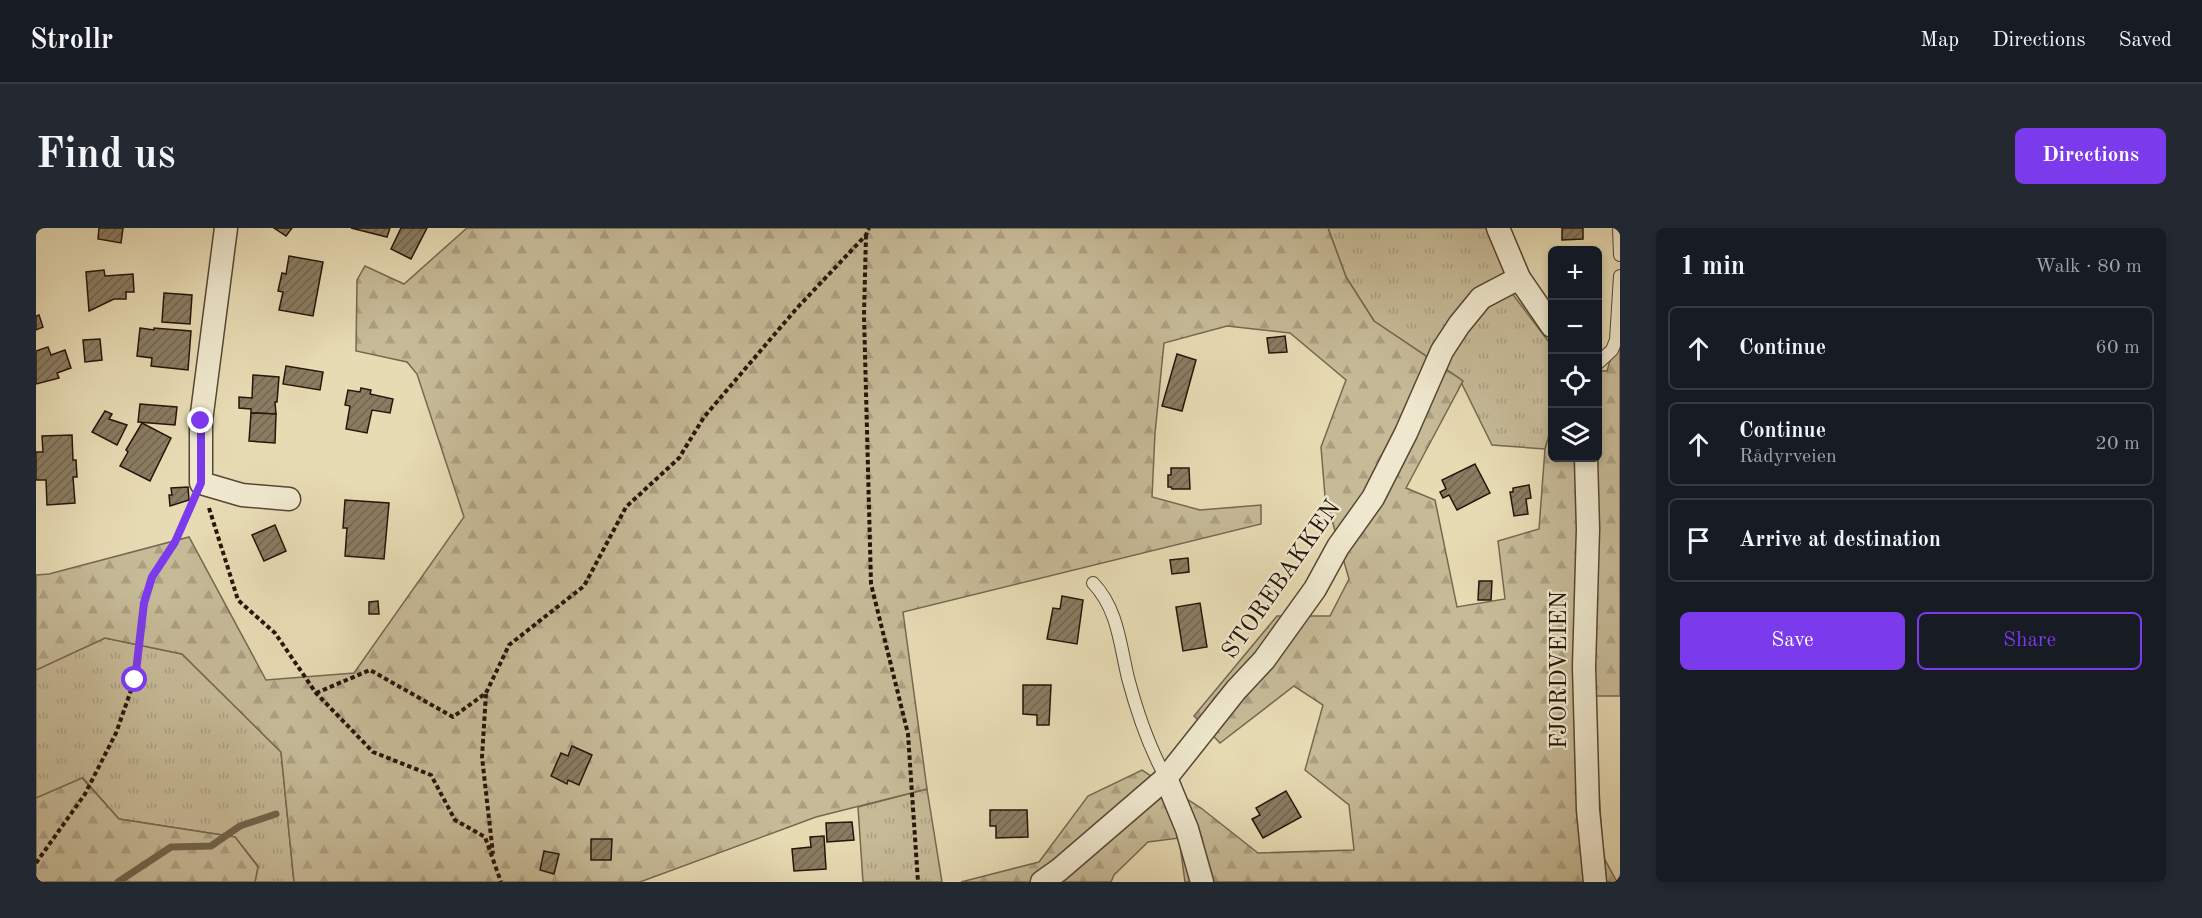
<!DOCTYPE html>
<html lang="en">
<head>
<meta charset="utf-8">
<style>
	body { margin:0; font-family:"Old Standard TT",serif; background:#242831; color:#f1f3f6 }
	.controls { position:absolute; right:18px; top:18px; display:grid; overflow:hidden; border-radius:9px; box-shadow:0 3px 9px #0003 }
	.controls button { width:54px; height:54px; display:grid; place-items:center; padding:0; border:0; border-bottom:2px solid #363941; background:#171b24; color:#f1f3f6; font:30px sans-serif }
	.stop { position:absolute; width:18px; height:18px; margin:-14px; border:4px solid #7c3aed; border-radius:50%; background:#fff }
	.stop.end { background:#7c3aed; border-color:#fff; box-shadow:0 2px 6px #0008 }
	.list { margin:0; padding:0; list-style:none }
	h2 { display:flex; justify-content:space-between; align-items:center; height:78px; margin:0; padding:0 24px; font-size:26px }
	h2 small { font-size:20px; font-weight:400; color:#9ea1a6 }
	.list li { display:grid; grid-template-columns:39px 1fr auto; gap:18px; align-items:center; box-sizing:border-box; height:84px; margin:0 12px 12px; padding:0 12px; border:2px solid #363941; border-radius:9px }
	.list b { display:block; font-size:22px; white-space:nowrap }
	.list p { margin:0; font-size:20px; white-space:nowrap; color:#9ea1a6 }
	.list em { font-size:20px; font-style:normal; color:#9ea1a6 }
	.actions { display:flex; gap:12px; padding:18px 24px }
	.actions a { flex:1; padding:14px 0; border:2px solid #7c3aed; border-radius:9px; text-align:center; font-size:21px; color:#7c3aed }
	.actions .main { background:#7c3aed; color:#fff }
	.icon { flex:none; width:33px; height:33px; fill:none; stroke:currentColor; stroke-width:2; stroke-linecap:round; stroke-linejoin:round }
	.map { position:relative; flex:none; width:1584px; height:654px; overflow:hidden; border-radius:9px }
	header { display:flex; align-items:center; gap:36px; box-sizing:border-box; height:84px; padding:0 30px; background:#171b24; border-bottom:2px solid #363941 }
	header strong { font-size:28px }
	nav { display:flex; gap:33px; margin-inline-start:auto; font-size:21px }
	.intro { display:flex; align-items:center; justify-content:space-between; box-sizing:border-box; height:144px; padding:0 36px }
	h1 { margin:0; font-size:42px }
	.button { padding:15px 27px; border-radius:9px; background:#7c3aed; color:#fff; font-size:21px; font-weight:700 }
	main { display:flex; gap:36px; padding:0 36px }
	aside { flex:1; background:#171b24; border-radius:9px; box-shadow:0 3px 9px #0003 }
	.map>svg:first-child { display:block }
</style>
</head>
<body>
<header>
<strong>Strollr</strong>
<nav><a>Map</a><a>Directions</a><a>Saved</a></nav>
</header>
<div class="intro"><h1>Find us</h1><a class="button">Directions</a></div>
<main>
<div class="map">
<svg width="1584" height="654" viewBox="0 0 1584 654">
	<defs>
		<pattern id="grass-tufts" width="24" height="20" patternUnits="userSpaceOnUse" patternTransform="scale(1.5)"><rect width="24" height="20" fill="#c6ba97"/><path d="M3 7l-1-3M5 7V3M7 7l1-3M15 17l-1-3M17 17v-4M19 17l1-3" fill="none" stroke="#aa9f81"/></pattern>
		<pattern id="forest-firs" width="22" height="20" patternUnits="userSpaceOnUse" patternTransform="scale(1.5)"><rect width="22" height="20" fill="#c6ba97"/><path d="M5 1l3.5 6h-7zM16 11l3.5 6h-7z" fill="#aa9f81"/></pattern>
		<pattern id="building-hatch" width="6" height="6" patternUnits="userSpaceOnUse" patternTransform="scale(1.5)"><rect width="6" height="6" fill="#8a7c62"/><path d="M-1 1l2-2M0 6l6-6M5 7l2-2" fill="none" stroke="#71654f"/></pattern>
	</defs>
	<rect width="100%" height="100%" fill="#e7dbb4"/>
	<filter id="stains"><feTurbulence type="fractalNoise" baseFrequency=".00333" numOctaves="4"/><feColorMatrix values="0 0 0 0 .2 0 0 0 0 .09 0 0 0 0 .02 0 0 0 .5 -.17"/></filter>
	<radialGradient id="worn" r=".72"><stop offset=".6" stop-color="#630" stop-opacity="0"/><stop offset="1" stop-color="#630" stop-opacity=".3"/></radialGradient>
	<g fill="url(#grass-tufts)" stroke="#766850" stroke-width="1.5">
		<path d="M1292 0H1453L1475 64 1516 118V198L1509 221 1456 217 1423 150 1338 93 1310 49Z"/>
		<path d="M69 410 146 426 245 524 258 654H219L222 638 199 609 83 591 47 550 0 570V442Z"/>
		<path d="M891 561 906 654H827L822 579Z"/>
	</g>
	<g fill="url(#forest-firs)" stroke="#766850" stroke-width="1.5">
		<path d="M431 0H1292L1310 49 1338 93 1427 153 1370 260 1399 272 1421 379 1469 371 1462 313 1503 301 1509 221 1516 198V230H1562V143H1571L1584 98V468H1557L1567 628 1581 654H1149L1143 610 1112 614 1078 647 1075 654H925L1003 634 1052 568 1106 542 1165 580 1222 625 1318 622 1313 577 1269 542 1287 477 1258 458 1184 515 1158 488 1241 388H1294L1313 351 1289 268 1285 219 1310 152 1254 105 1191 98 1128 115 1119 205 1116 269 1164 282 1225 277V296L867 384 891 561 780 589 604 654H258L245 524 146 426 69 410 0 442V347L13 346 153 309 230 452 318 445 428 289 381 146 371 134 320 123 321 52 329 38 368 56Z"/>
		<path d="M46 550 83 591 199 609 222 639 219 654H0V570Z"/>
	</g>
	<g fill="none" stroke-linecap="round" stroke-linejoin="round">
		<path stroke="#72644d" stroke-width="7" d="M82 654 135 619 175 618 204 598 240 586"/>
	</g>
	<g fill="url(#building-hatch)" stroke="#261609" stroke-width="1.5">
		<path d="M63 0H87L85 15 62 11Z"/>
		<path d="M238 0H256L250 8Z"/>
		<path d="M315 0H354L351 9Z"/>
		<path d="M365 0H391L375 31 355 21Z"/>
		<path d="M1526 0H1547V11L1526 12Z"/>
		<path d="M253 28 287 34 277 88 243 82 247 64 242 63 246 45 250 46Z"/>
		<path d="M68 42 69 48 97 46 98 64H90V71H78L53 83 50 44Z"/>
		<path d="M128 65 156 67 154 96 126 94Z"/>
		<path d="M3 87 7 99 0 102V88Z"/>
		<path d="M104 100 118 102V100L155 103 152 142 115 138 116 130 101 128Z"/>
		<path d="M1249 108 1251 124 1233 125 1231 110Z"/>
		<path d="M64 111 66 132 49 134 47 112Z"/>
		<path d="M12 119 15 127 29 122 35 140 21 145 23 150 0 156V123Z"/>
		<path d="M1141 126 1160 132 1146 183 1126 178Z"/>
		<path d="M250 138 287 144 284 162 247 156Z"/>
		<path d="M217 147 243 149 241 174H239L240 186 215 185V181L203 180V169L216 170Z"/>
		<path d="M325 160 335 162 334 166 357 171 354 185 336 182 331 205 310 201 314 178 309 177 312 162 324 164Z"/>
		<path d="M104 176 141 179 139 197 102 194Z"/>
		<path d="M69 183 76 186 73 191 91 197 81 217 56 204Z"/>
		<path d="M215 185 240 186 239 215 213 213Z"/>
		<path d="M106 195 135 210 114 253 84 238 92 224 90 222Z"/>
		<path d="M36 207 37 232H40L41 249H37L39 275 11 277 10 252H0V224H7L6 208Z"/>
		<path d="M1439 236 1454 265 1421 282 1413 267 1407 270 1404 264 1410 261 1406 252Z"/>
		<path d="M1135 240H1153L1154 261H1136L1135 259H1132V247H1135Z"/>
		<path d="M1493 257 1495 270 1490 271 1492 286 1478 288 1474 264H1477V260Z"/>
		<path d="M152 259 153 272 134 278 133 267H136L135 260Z"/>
		<path d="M309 272 353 275 348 331 309 328 311 300H307Z"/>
		<path d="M239 297 250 323 228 333 216 307Z"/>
		<path d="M1152 330 1153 344 1136 346 1134 332Z"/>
		<path d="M1443 353H1456L1455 372H1442Z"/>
		<path d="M1026 368 1047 372 1041 416 1011 411 1017 380 1024 381Z"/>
		<path d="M342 373 343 386H333V374Z"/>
		<path d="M1164 375 1171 419 1147 423 1140 379Z"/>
		<path d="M987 457H1015L1013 497H1001V487L987 486Z"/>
		<path d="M536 518 556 527 543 557 532 552 531 556 515 548 525 525 532 528Z"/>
		<path d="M1250 563 1265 589 1227 610 1216 591 1224 587 1220 580Z"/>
		<path d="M954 582H991L992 609 960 610V598H954Z"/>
		<path d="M816 594 818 612 791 614 790 595Z"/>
		<path d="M788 608 790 641 758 643 756 621 775 619 774 609Z"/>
		<path d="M555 611H576L575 632H555Z"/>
		<path d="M508 623 523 626 518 646 504 642Z"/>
	</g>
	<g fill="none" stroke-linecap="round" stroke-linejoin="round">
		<defs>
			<g id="service">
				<path d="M1583 0 1584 27"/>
				<path d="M1562 135 1576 122 1580 112 1584 48"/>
				<path d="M1057 355C1082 381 1084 417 1092 450 1101 484 1113 519 1130 550"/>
			</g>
			<g id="minor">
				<path d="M190 0 165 193V255L206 267 253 271"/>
				<path d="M1462 0 1483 50 1516 98"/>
				<path d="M1550 230 1552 301 1548 439 1552 582 1559 654"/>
				<path d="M1130 550 1151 601 1166 654"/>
				<path d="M1006 654 1023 642 1130 550 1200 462 1228 432 1279 361 1302 319 1337 270 1370 205 1406 123 1423 97 1445 70 1483 50"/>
			</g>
		</defs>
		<use href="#service" stroke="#564734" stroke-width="14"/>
		<use href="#minor" stroke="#564734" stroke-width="25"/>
		<g stroke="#261609" stroke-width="4" stroke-dasharray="4.5 3" stroke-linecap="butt">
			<path d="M830 7 828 87 835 356 872 506 882 654"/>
			<path d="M173 280 202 372 239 405 280 465 337 524 395 547 419 592 449 609 465 654"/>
			<path d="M280 465 334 442 417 489 450 465 473 417 548 358 590 279 643 230 668 189 761 80 830 7 833 0"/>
			<path d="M450 466 446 529 457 626"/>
			<path d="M0 635 49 566 80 505 99 451 108 376 116 349 139 314 156 275"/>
		</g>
		<use href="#service" stroke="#efe8ce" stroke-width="12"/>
		<use href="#minor" stroke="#efe8ce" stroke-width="22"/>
	</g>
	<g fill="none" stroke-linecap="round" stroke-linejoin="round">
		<path stroke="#7c3aed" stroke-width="8" d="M99 452 108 375 116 349 139 314 165 255V193"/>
	</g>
	<g text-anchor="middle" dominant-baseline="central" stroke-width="4.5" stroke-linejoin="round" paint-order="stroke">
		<g font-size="24" fill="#261609" stroke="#efe8ce">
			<text transform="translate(1246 352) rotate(-55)">STOREBAKKEN</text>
			<text transform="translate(1524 442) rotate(-90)">FJORDVEIEN</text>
		</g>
	</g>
	<rect width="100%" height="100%" filter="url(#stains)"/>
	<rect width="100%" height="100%" fill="url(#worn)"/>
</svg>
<div class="controls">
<button>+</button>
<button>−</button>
<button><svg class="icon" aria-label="locate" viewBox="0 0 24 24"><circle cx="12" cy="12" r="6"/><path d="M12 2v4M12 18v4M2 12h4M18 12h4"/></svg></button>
<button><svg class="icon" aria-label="layers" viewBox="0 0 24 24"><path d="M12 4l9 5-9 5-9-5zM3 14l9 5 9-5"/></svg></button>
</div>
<div class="stop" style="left:99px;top:452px"></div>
<div class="stop end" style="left:165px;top:193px"></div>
</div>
<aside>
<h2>1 min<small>Walk · 80 m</small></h2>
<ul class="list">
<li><svg class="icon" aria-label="ahead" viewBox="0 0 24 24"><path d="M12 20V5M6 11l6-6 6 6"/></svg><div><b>Continue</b></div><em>60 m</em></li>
<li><svg class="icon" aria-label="ahead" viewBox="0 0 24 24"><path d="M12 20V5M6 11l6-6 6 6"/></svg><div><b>Continue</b><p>Rådyrveien</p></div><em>20 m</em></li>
<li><svg class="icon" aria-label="arrive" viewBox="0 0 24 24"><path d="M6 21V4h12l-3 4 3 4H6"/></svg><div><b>Arrive at destination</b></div></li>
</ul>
<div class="actions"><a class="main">Save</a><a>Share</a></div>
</aside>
</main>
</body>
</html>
